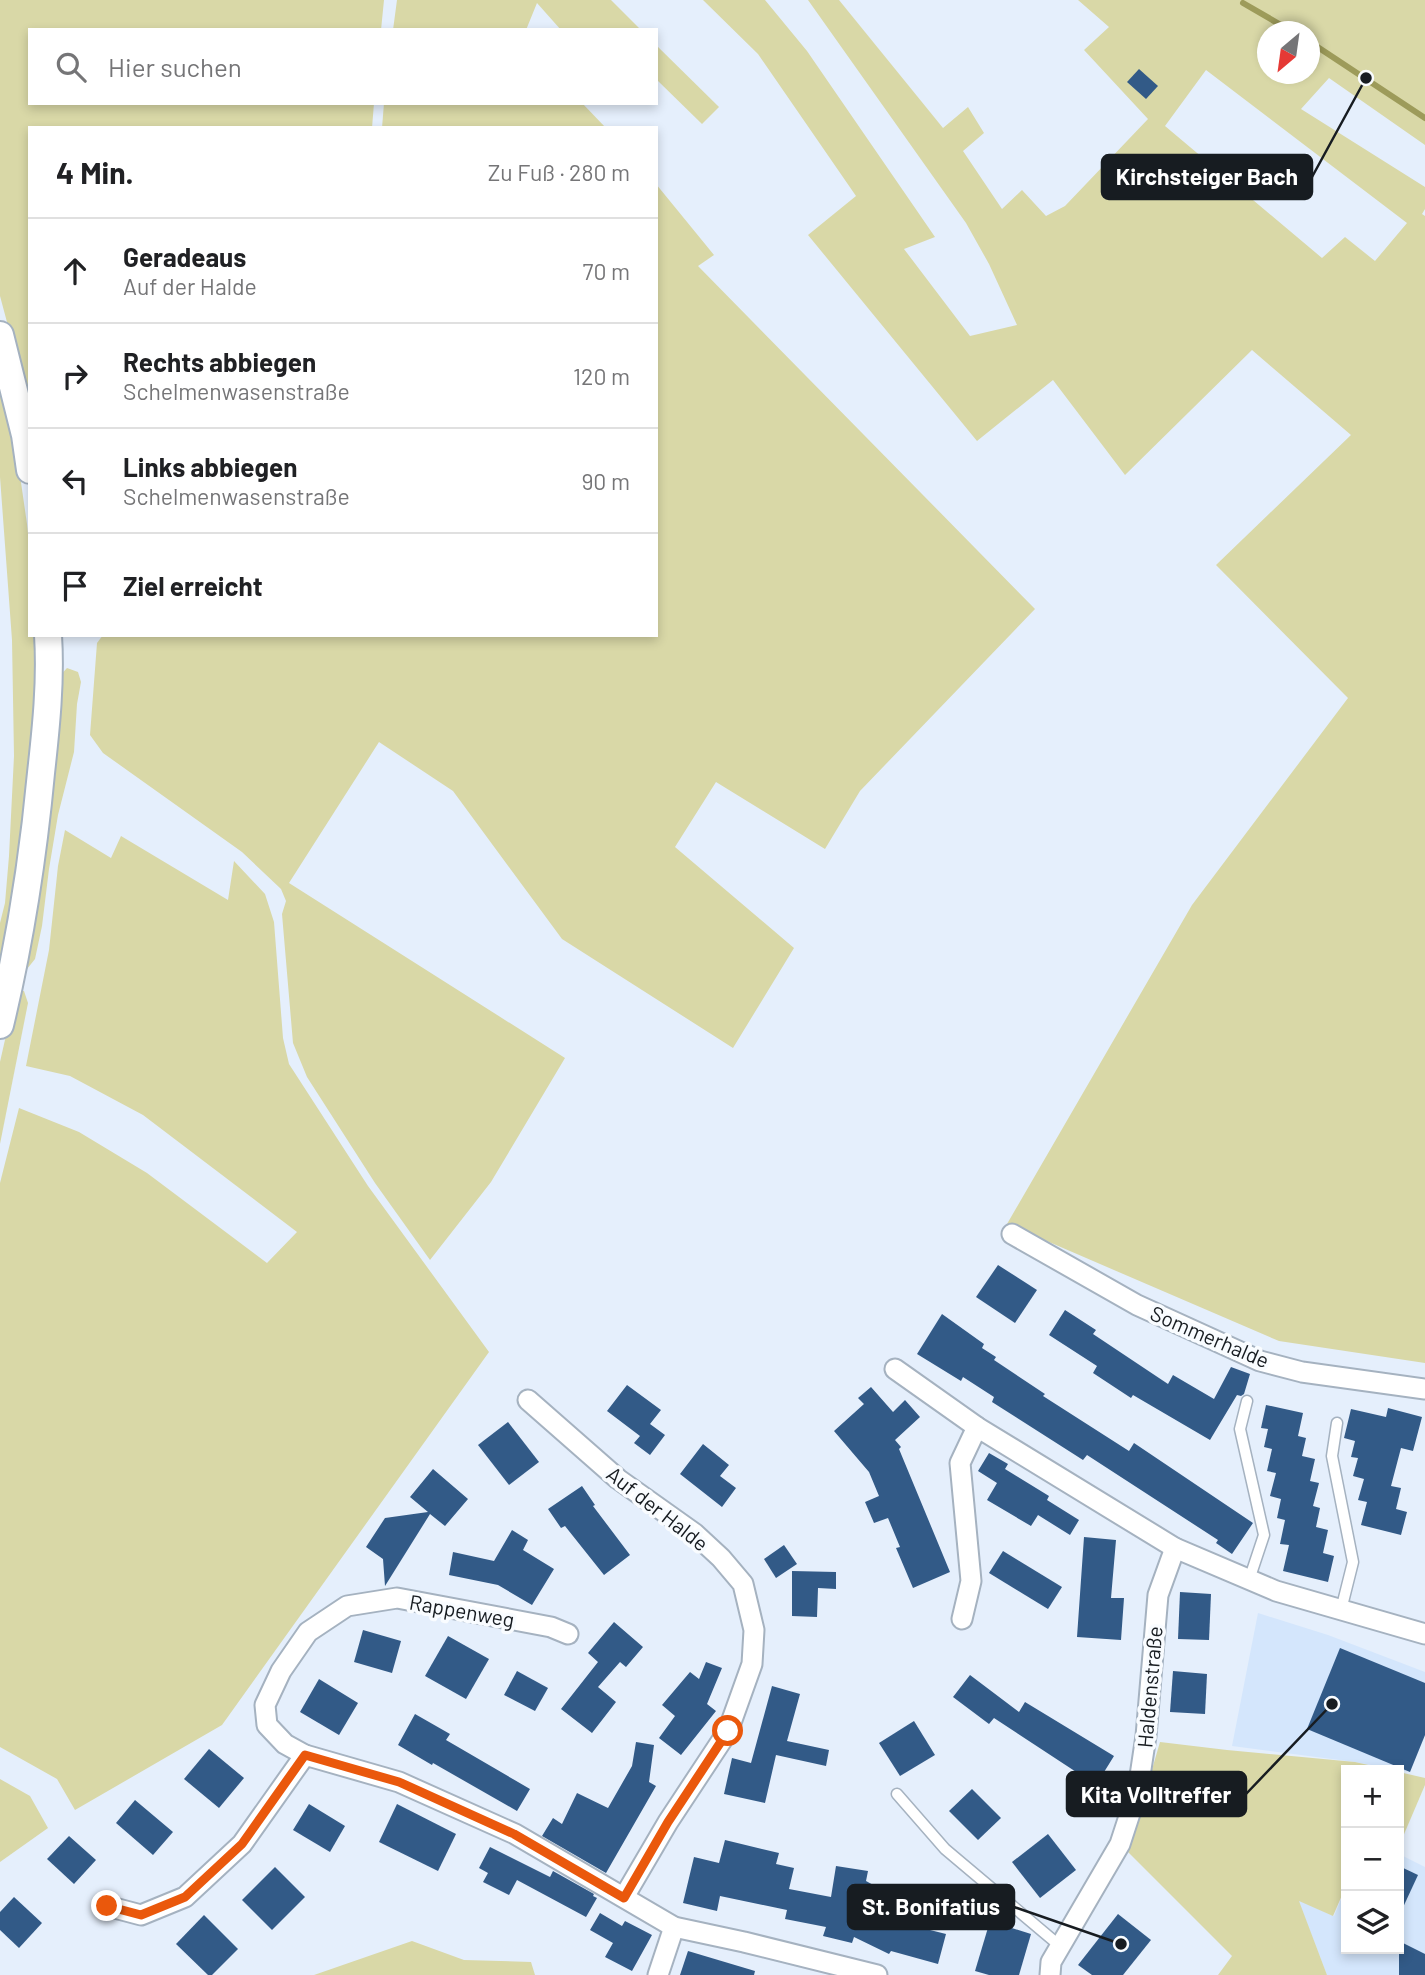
<!DOCTYPE html>
<html lang="de">
<head>
<meta charset="utf-8">
<style>
	body { margin:0; font-family:Barlow,sans-serif; background:#f2f2f2; color:#202124 }
	.controls { position:absolute; right:21px; bottom:21px; display:grid; overflow:hidden; border-radius:0px; box-shadow:0 4px 10px #0003 }
	.controls button { width:63px; height:63px; display:grid; place-items:center; padding:0; border:0; border-bottom:2px solid #e0e0e0; background:#fff; color:#202124; font:35px sans-serif }
	.compass { position:absolute; left:1257px; top:21px; width:63px; height:63px; border-radius:50%; background:#fff; box-shadow:0 4px 10px #0003; rotate:209deg }
	.stop { position:absolute; width:21px; height:21px; margin:-16px; border:5px solid #ea580c; border-radius:50%; background:#fff }
	.stop.end { background:#ea580c; border-color:#fff; box-shadow:0 2px 7px #0008 }
	.list { margin:0; padding:0; list-style:none }
	h2 { display:flex; justify-content:space-between; align-items:center; height:91px; margin:0; padding:0 28px; font-size:30px }
	h2 small { font-size:23px; font-weight:400; color:#757577 }
	.list li { display:grid; grid-template-columns:46px 1fr auto; gap:21px; align-items:center; box-sizing:border-box; height:105px; padding:0 28px; border-top:2px solid #e0e0e0 }
	.list b { display:block; font-size:26px; white-space:nowrap }
	.list p { margin:0; font-size:23px; white-space:nowrap; color:#757577 }
	.list em { font-size:23px; font-style:normal; color:#757577 }
	.icon { flex:none; width:38px; height:38px; fill:none; stroke:currentColor; stroke-width:2; stroke-linecap:round; stroke-linejoin:round }
	.map { position:relative; flex:none; width:1425px; height:1975px; overflow:hidden }
	.search { position:absolute; background:#fff; box-shadow:0 4px 10px #0003; left:28px; top:28px; width:630px; height:77px; display:flex; align-items:center; gap:18px; box-sizing:border-box; padding:0 24px; border-radius:0px; color:#757577; font-size:26px }
	.panel { position:absolute; background:#fff; box-shadow:0 4px 10px #0003; left:28px; top:126px; width:630px; height:511px; border-radius:0px }
	.map>svg:first-child { display:block }
</style>
</head>
<body>
<div class="map">
<svg width="1425" height="1975" viewBox="0 0 1425 1975">
	<rect width="100%" height="100%" fill="#e5effc"/>
	<g fill="#d4e6fc">
		<path d="M1258 1613 1328 1635 1425 1672V1735L1410 1772 1355 1762 1232 1746Z"/>
		<path d="M1399 1854 1425 1867V1975H1327L1298 1900 1334 1916 1346 1887V1949H1399Z"/>
	</g>
	<g fill="#d9d8a7" fill-rule="evenodd">
		<path d="M0 0H384L381 30H30V103H374L372 128H30V408L0 296Z"/>
		<path d="M397 0H611L641 30H561L537 3 526 30H393Z"/>
		<path d="M703 0H765L807 51 935 237 904 249 970 336 1017 325 989 264 966 223 808 0H839L943 128 968 107 984 133 963 151 1002 209 1022 190 1046 216 1065 206 1148 119 1084 50 1109 27 1078 0H1425V145L1329 78 1301 109 1425 187V209L1422 214 1425 216V1363L1279 1341 1007 1224 1192 905 1348 698 1216 565 1351 435 1252 350 1125 475 1053 380 977 441 808 235 856 196 758 54ZM1268 32H1310V74H1268ZM1206 70 1407 223 1375 261 1345 237 1322 258 1165 126Z"/>
		<path d="M656 45 719 107 702 124 656 79Z"/>
		<path d="M384 103H582L606 128H382Z"/>
		<path d="M656 184 714 255 698 266 1035 609 860 791 825 849 716 782 675 847 794 948 733 1048 562 939 453 791 379 742 289 883 565 1058 491 1182 430 1260 375 1183 307 1077 293 1043 282 914 286 901 281 889 242 852 103 753 90 735 97 643 103 635H656Z"/>
		<path d="M0 378 13 427 27 524 30 553V635H36L37 646 33 743 24 843 0 966V923L5 903 9 856 14 756 12 640 0 477Z"/>
		<path d="M67 668 78 672 81 682 77 704 74 752 58 815 49 869 42 926 35 959 27 969 21 966 58 678Z"/>
		<path d="M65 830 111 858 121 836 228 900 234 861 265 894 274 922 283 1038 289 1064 368 1186 489 1352 222 1725 75 1810 57 1779 0 1747V1183L19 1108 79 1132 147 1173 267 1263 297 1232 143 1115 70 1076 26 1066 49 950 58 866Z"/>
		<path d="M16 991H24L28 1003 0 1144V1062Z"/>
		<path d="M1160 1742 1227 1750 1355 1762 1391 1770H1346V1886L1333 1916 1299 1901 1327 1975H1218L1232 1956 1128 1852Z"/>
		<path d="M1399 1772 1425 1778V1785L1399 1846Z"/>
		<path d="M0 1779 30 1796 48 1828 0 1862Z"/>
		<path d="M412 1941 464 1960 531 1962 535 1975H314Z"/>
	</g>
	<g fill="none" stroke-linecap="round" stroke-linejoin="round">
		<g stroke="#9d9b5a" stroke-width="6">
			<path d="M1243 3 1293 32"/>
			<path d="M1310 42 1425 118"/>
		</g>
	</g>
	<g fill="#325a87">
		<path d="M1139 69 1158 86 1146 99 1127 82Z"/>
		<path d="M998 1265 1037 1290 1015 1323 976 1297Z"/>
		<path d="M1065 1310 1096 1330 1093 1334 1168 1384 1173 1375 1214 1399 1231 1367 1250 1374 1244 1394 1241 1396 1237 1395 1210 1440 1133 1395 1131 1398 1093 1373 1097 1366 1049 1335Z"/>
		<path d="M942 1314 984 1344 982 1348 996 1357 994 1360 1045 1394 1043 1396 1129 1451 1134 1443 1253 1523 1232 1554 1216 1543 1218 1540 1087 1455 1083 1460 992 1402 994 1397 963 1377 961 1381 917 1354Z"/>
		<path d="M627 1385 661 1410 650 1424 665 1435 650 1455 634 1443 640 1436 607 1411Z"/>
		<path d="M871 1387 893 1412 905 1400 920 1417 895 1440 901 1447 899 1449 950 1572 913 1588 896 1548 900 1547 888 1518 874 1523 865 1502 879 1496 869 1472 834 1431 864 1404 858 1398Z"/>
		<path d="M1266 1405 1303 1413 1298 1436 1306 1438 1302 1456 1315 1459 1310 1481 1319 1483 1313 1506 1320 1508 1316 1527 1328 1530 1323 1553 1334 1556 1328 1582 1283 1571 1289 1545 1280 1544 1285 1520 1277 1518 1281 1499 1270 1496 1276 1473 1267 1471 1272 1449 1264 1447 1268 1429 1261 1428Z"/>
		<path d="M1388 1408 1422 1417 1413 1451 1401 1448 1391 1486 1401 1488 1396 1509 1407 1512 1401 1535 1361 1525 1367 1502 1358 1500 1364 1479 1353 1476 1358 1458 1351 1457 1355 1441 1344 1438 1351 1409 1386 1417Z"/>
		<path d="M508 1422 539 1462 509 1485 478 1445Z"/>
		<path d="M703 1444 729 1465 720 1476 736 1488 722 1507 680 1474Z"/>
		<path d="M989 1453 1008 1464 1005 1469 1049 1496 1047 1500 1079 1520 1070 1535 1038 1515 1031 1526 987 1500 997 1483 978 1471Z"/>
		<path d="M433 1469 468 1499 445 1526 430 1514 385 1586 383 1559 366 1547 385 1518 428 1512 410 1497Z"/>
		<path d="M582 1486 595 1505 593 1506 630 1555 604 1575 565 1526 561 1528 548 1509Z"/>
		<path d="M512 1530 528 1540 523 1550 554 1569 532 1605 498 1585 449 1575 453 1552 494 1561Z"/>
		<path d="M1084 1537 1116 1540 1111 1598H1124L1121 1640 1077 1637Z"/>
		<path d="M784 1545 797 1564 776 1578 764 1559Z"/>
		<path d="M1003 1551 1062 1587 1048 1609 989 1573Z"/>
		<path d="M792 1571 836 1572V1589L818 1588 817 1617 792 1616Z"/>
		<path d="M1180 1592 1211 1594 1209 1640 1178 1639Z"/>
		<path d="M614 1622 643 1647 626 1667 620 1662 598 1687 616 1702 592 1733 561 1709 598 1662 588 1653Z"/>
		<path d="M363 1630 401 1641 392 1673 354 1662Z"/>
		<path d="M448 1636 489 1659 466 1699 425 1676Z"/>
		<path d="M1340 1648 1425 1683V1735L1410 1772 1307 1729Z"/>
		<path d="M706 1662 722 1668 707 1704 716 1711 681 1755 659 1738 675 1716 662 1705 690 1672 699 1679Z"/>
		<path d="M517 1671 548 1688 535 1711 504 1695Z"/>
		<path d="M1173 1671 1207 1674 1205 1714 1170 1712Z"/>
		<path d="M970 1675 1019 1712 1025 1702 1114 1756 1096 1785 994 1718 989 1724 953 1697Z"/>
		<path d="M319 1679 358 1703 339 1735 300 1712Z"/>
		<path d="M772 1686 800 1694 787 1741 829 1750 826 1766 776 1755 765 1803 724 1794 732 1758 751 1763Z"/>
		<path d="M415 1714 450 1734 446 1740 530 1789 517 1811 433 1763 432 1765 398 1745Z"/>
		<path d="M914 1721 935 1755 900 1776 879 1743Z"/>
		<path d="M636 1742 654 1745 649 1782 656 1786 606 1873 542 1836 553 1818 562 1824 577 1793 608 1808 632 1766Z"/>
		<path d="M209 1749 244 1778 219 1808 184 1779Z"/>
		<path d="M972 1789 1001 1818 978 1840 949 1811Z"/>
		<path d="M135 1800 173 1832 153 1855 116 1823Z"/>
		<path d="M309 1804 345 1826 330 1852 293 1830Z"/>
		<path d="M397 1804 456 1834 438 1871 379 1842Z"/>
		<path d="M1048 1834 1076 1870 1040 1898 1012 1862Z"/>
		<path d="M69 1836 96 1860 74 1884 47 1859Z"/>
		<path d="M725 1840 779 1853 776 1864 794 1868 789 1889 831 1897 836 1866 868 1871 866 1881 915 1908 918 1897 937 1901 930 1930 946 1934 938 1964 891 1951 889 1954 854 1937 852 1943 823 1936 826 1927 785 1919 787 1910 720 1896 717 1911 683 1903 694 1857 719 1863Z"/>
		<path d="M490 1847 550 1877 553 1871 594 1894 593 1896 597 1898 586 1917 517 1880 509 1895 483 1882 488 1873 479 1868Z"/>
		<path d="M1399 1866 1418 1875 1399 1916Z"/>
		<path d="M275 1867 305 1897 272 1930 242 1900Z"/>
		<path d="M14 1897 42 1923 19 1948 0 1930V1912Z"/>
		<path d="M600 1913 622 1926 625 1921 652 1935 632 1971 605 1957 613 1943 590 1930Z"/>
		<path d="M1118 1914 1151 1940 1123 1975H1092L1078 1965Z"/>
		<path d="M204 1915 238 1949 212 1975H208L176 1944Z"/>
		<path d="M990 1921 1031 1934 1019 1975H989L975 1971Z"/>
		<path d="M1399 1941 1425 1954V1975H1399Z"/>
		<path d="M688 1951 755 1971 754 1975H680Z"/>
	</g>
	<g fill="none" stroke-linecap="round" stroke-linejoin="round">
		<defs>
			<g id="lane">
				<path d="M1247 1401 1240 1429 1264 1535 1249 1580"/>
				<path d="M1337 1423 1332 1456 1353 1562 1341 1610"/>
				<path d="M897 1794 945 1849 1060 1946"/>
			</g>
			<g id="street">
				<path d="M1012 1234 1137 1305 1260 1361 1302 1372 1425 1389"/>
				<path d="M895 1369 977 1427 1175 1548 1276 1591 1425 1634"/>
				<path d="M528 1400 618 1479 694 1533 721 1558 743 1584 754 1630 752 1664 728 1731 668 1822 624 1897"/>
				<path d="M962 1619 971 1581 960 1463 977 1427"/>
				<path d="M305 1755 285 1744 267 1725 265 1705 281 1671 308 1632 347 1606 397 1598 551 1627 568 1634"/>
				<path d="M107 1906 141 1915 185 1897 242 1844 305 1755 399 1782 515 1834 674 1927 744 1942 877 1975"/>
				<path d="M658 1975 674 1927"/>
				<path d="M1050 1975 1051 1962 1120 1844 1138 1789 1146 1736 1158 1595 1175 1548"/>
			</g>
			<g id="secondary">
				<path d="M0 335 25 435 30 470"/>
				<path d="M0 1025C20 942 33 858 41 773 46 728 51 681 48 635"/>
			</g>
		</defs>
		<use href="#lane" stroke="#a5b2c0" stroke-width="13"/>
		<use href="#street" stroke="#a5b2c0" stroke-width="23"/>
		<use href="#secondary" stroke="#a5b2c0" stroke-width="30"/>
		<use href="#lane" stroke="#fff" stroke-width="10"/>
		<use href="#street" stroke="#fff" stroke-width="19"/>
		<use href="#secondary" stroke="#fff" stroke-width="26"/>
	</g>
	<g fill="none" stroke-linecap="round" stroke-linejoin="round">
		<path stroke="#ea580c" stroke-width="9" d="M107 1906 141 1915 185 1897 242 1844 305 1755 399 1782 514 1834 624 1898 668 1822 728 1731"/>
	</g>
	<g text-anchor="middle" dominant-baseline="central" stroke-width="7" stroke-linejoin="round" paint-order="stroke">
		<g font-size="21" fill="#171c21" stroke="#f9fcff">
			<text transform="translate(1210 1336) rotate(23)">Sommerhalde</text>
			<text transform="translate(658 1508) rotate(38)">Auf der Halde</text>
			<text transform="translate(462 1610) rotate(10)">Rappenweg</text>
			<text transform="translate(1149 1687) rotate(-85)">Haldenstraße</text>
		</g>
	</g>
	<path fill="none" stroke="#171c21" stroke-width="2.5" d="M1366 78L1312 177M1332 1704L1246 1794M1121 1944L1014 1907"/>
	<g fill="#171c21" stroke="#f9fcff" stroke-width="2.5">
		<circle cx="1366" cy="78" r="7"/>
		<circle cx="1332" cy="1704" r="7"/>
		<circle cx="1121" cy="1944" r="7"/>
	</g>
	<g fill="#171c21" stroke="#171c21" stroke-width="2.5">
		<rect x="1102" y="155" width="210" height="44" rx="7"/>
		<rect x="1067" y="1772" width="179" height="44" rx="7"/>
		<rect x="848" y="1885" width="166" height="44" rx="7"/>
	</g>
	<g font-size="23" text-anchor="middle" font-weight="bold" fill="#fff">
		<text x="1207" y="185">Kirchsteiger Bach</text>
		<text x="1156" y="1803">Kita Volltreffer</text>
		<text x="931" y="1915">St. Bonifatius</text>
	</g>
</svg>
<div class="controls">
<button>+</button>
<button>−</button>
<button><svg class="icon" aria-label="layers" viewBox="0 0 24 24"><path d="M12 4l9 5-9 5-9-5zM3 14l9 5 9-5"/></svg></button>
</div>
<svg class="compass" viewBox="-18 -18 36 36"><path d="M0-13l5 13h-10z" fill="#e53935"/><path d="M0 13l5-13h-10z" fill="#757577"/></svg>
<div class="stop" style="left:728px;top:1731px"></div>
<div class="stop end" style="left:107px;top:1906px"></div>
<div class="search"><svg class="icon" aria-label="search" viewBox="0 0 24 24"><circle cx="10" cy="10" r="6"/><path d="M15 15l6 6"/></svg>Hier suchen</div>
<section class="panel">
<h2>4 Min.<small>Zu Fuß · 280 m</small></h2>
<ul class="list">
<li><svg class="icon" aria-label="ahead" viewBox="0 0 24 24"><path d="M12 20V5M6 11l6-6 6 6"/></svg><div><b>Geradeaus</b><p>Auf der Halde</p></div><em>70 m</em></li>
<li><svg class="icon" aria-label="right" viewBox="0 0 24 24"><path d="M7 20v-9h11M14 6l5 5-5 5"/></svg><div><b>Rechts abbiegen</b><p>Schelmenwasenstraße</p></div><em>120 m</em></li>
<li><svg class="icon" aria-label="left" viewBox="0 0 24 24"><path d="M17 20v-9H6M10 6l-5 5 5 5"/></svg><div><b>Links abbiegen</b><p>Schelmenwasenstraße</p></div><em>90 m</em></li>
<li><svg class="icon" aria-label="arrive" viewBox="0 0 24 24"><path d="M6 21V4h12l-3 4 3 4H6"/></svg><div><b>Ziel erreicht</b></div></li>
</ul>
</section>
</div>
</body>
</html>
